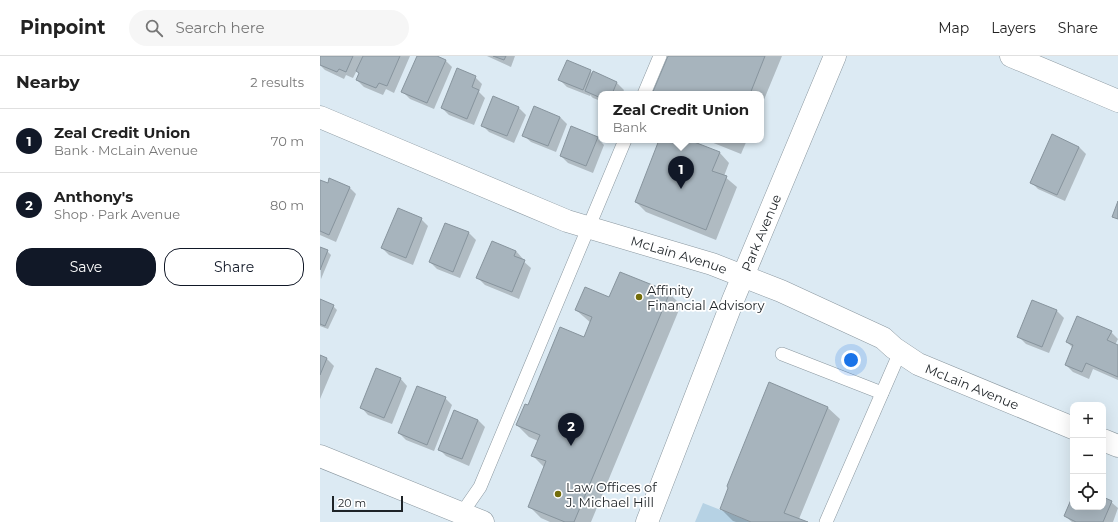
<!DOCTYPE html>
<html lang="en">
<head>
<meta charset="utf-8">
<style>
	body { margin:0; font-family:Montserrat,sans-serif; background:#f6f6f6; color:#222 }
	.controls { position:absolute; right:12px; bottom:12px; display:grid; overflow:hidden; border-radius:8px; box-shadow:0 4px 16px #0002 }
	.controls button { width:36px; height:36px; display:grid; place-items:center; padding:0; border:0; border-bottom:1px solid #e0e0e0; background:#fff; color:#222; font:20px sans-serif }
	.scale { position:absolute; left:12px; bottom:10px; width:71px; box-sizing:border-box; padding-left:4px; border:2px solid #1e2327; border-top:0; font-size:11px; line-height:14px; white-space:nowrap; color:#1e2327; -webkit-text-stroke:3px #fff; paint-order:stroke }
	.you { position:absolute; left:531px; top:304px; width:14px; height:14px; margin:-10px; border:3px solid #fff; border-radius:50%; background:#1a73e8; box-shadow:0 0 0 6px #1a73e833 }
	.badge { display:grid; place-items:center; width:26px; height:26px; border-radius:50%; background:#111827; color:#fff; font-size:13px; font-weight:700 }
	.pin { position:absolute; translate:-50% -33px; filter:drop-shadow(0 1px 2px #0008) }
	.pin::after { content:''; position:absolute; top:21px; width:14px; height:12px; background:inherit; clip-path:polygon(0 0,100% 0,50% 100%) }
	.popup { position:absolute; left:278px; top:35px; width:166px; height:52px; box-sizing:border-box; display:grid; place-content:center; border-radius:8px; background:#fff; filter:drop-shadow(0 1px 3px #0005); font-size:13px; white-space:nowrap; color:#767676 }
	.popup b { font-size:15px; color:#222 }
	.popup::after { content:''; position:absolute; left:50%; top:100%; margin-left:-8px; border:8px solid transparent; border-top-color:#fff }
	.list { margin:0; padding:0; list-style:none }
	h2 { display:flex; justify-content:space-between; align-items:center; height:52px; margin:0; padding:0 16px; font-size:17px }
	h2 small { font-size:13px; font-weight:400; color:#767676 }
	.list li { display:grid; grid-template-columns:26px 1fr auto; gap:12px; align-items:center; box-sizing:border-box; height:64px; padding:0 16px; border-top:1px solid #e0e0e0 }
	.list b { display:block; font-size:15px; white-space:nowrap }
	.list p { margin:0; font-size:13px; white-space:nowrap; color:#767676 }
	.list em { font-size:13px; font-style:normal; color:#767676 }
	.actions { display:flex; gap:8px; padding:12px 16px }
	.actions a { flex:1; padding:9px 0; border:1px solid #111827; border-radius:16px; text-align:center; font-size:14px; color:#111827 }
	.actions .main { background:#111827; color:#fff }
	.icon { flex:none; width:22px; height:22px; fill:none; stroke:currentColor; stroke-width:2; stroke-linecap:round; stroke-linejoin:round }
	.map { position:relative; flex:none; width:798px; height:466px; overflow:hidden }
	header { display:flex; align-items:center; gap:24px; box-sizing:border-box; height:56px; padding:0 20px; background:#fff; border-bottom:1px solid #e0e0e0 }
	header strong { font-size:19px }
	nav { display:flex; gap:22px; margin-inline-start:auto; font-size:14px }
	.search { width:280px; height:36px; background:#f6f6f6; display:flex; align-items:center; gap:10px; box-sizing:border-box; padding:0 14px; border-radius:22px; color:#767676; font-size:15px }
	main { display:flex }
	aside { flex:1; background:#fff }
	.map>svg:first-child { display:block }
</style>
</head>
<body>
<header>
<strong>Pinpoint</strong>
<div class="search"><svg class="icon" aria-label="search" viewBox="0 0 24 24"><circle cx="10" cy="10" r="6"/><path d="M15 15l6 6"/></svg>Search here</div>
<nav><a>Map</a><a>Layers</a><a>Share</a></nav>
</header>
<main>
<aside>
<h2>Nearby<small>2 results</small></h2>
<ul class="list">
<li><span class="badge">1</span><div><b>Zeal Credit Union</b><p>Bank · McLain Avenue</p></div><em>70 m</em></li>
<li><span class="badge">2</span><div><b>Anthony's</b><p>Shop · Park Avenue</p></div><em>80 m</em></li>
</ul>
<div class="actions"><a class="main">Save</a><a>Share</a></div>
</aside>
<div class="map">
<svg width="798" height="466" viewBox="0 0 798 466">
	<rect width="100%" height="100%" fill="#dceaf3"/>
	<path fill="#b6d2e4" d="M383 447 431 466H375Z"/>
	<g fill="#0003">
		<path d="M0 0H90L74 37 66 33 63 39 44 31 37 24 40 18 37 14 33 22 26 19 24 23 5 14 0 9Z"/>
		<path d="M98 0H114L125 4 132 11 114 53 90 43 83 36Z"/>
		<path d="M167 0H195L191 11Z"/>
		<path d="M349 0H462L441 51V38H333Z"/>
		<path d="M270 15 273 18 297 27 304 34 302 38H281V45L273 42 270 39V40L247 31 240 24Z"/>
		<path d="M155 21 162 28 159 36 165 42 154 69 129 59 122 52Z"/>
		<path d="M198 51 206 59 194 87 169 76 162 69Z"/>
		<path d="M240 61 247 68 236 96 211 86 203 79Z"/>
		<path d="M277 82 284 89 273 117 248 107 241 100Z"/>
		<path d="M340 84H367L400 97 409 107 404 120 417 131 396 184 326 156 316 146Z"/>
		<path d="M386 84H427L421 98Z"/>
		<path d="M759 91 766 98 745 145 718 133 711 126Z"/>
		<path d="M0 125 8 128 29 131 36 138 16 186 0 179Z"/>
		<path d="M101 163 108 170 93 209 69 199 62 192Z"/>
		<path d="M149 177 156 184 140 222 117 213 110 206Z"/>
		<path d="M0 192 7 195 11 199 1 223Z"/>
		<path d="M196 195 203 203 202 204 211 212 199 243 165 229 158 222Z"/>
		<path d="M349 237 361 249 271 466H230L221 462 209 450 225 412 212 399 218 385 209 381 197 369 208 351 265 282 271 267 256 254 290 243Z"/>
		<path d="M0 244 13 250 17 254 8 273 0 270Z"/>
		<path d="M737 255 744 262 729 297 706 288 699 281Z"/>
		<path d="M791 276 798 283 795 289 798 290V324L773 313 769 323 753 316 746 309 753 292 747 286Z"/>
		<path d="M0 300 7 303 14 310 0 343Z"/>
		<path d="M80 322 87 330 72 368 48 359 41 351Z"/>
		<path d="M125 342 132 349 114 395 86 384 79 377Z"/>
		<path d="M507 351 520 363 479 463 485 466H416L413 465 401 453Z"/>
		<path d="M135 355 158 364 165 371 149 410 126 400 119 393Z"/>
		<path d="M753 442V451H783V442L791 446 798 452 793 466H752L745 460Z"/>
	</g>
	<g fill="#a7b4bd" stroke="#87949d">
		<path d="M0 0H33L26 16 19 13 17 16 0 9Z"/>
		<path d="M43 0H80L67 30 59 27 56 32 36 24 39 17 36 15Z"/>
		<path d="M97 0H117L126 4 107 47 81 36Z"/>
		<path d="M173 0H186L184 4Z"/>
		<path d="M348 0H445L430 38H332Z"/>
		<path d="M247 4 271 14 263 34 238 24Z"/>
		<path d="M137 12 156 20 152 31 159 34 147 63 121 52Z"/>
		<path d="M273 15 297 26 292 38H281V42L265 35Z"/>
		<path d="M173 40 199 51 187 80 161 70Z"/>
		<path d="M214 50 240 61 228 90 202 80Z"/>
		<path d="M251 70 278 81 266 110 240 100Z"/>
		<path d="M732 78 759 91 737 139 710 127Z"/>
		<path d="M339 84H369L400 96 392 115 407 120 386 174 315 146Z"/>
		<path d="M9 122 30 131 9 179 0 175V124L8 127Z"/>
		<path d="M798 145V163L792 161Z"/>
		<path d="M78 152 102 162 86 202 61 192Z"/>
		<path d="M125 167 149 176 133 216 109 206Z"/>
		<path d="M172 185 196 195 194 200 205 204 192 236 156 222Z"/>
		<path d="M0 191 8 194 0 214Z"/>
		<path d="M300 216 350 236 254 466H245L208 451 226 405 211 400 220 379 196 369 205 348 208 349 240 271 264 281 272 261 255 254 265 231 289 241Z"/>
		<path d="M0 243 14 249 5 270 0 268Z"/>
		<path d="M712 244 737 254 722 291 697 281Z"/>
		<path d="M757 260 792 275 787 284 798 289V321L766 307 762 316 745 309 753 289 746 286Z"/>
		<path d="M0 299 7 302 0 319Z"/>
		<path d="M56 312 81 322 64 362 40 352Z"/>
		<path d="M449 326 508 351 464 457 488 466H431L400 453 408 432 407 430Z"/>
		<path d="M97 330 126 341 107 389 78 377Z"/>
		<path d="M134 354 158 364 142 403 118 394Z"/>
		<path d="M753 439V451H783V441L792 445 783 466H756L744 460Z"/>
	</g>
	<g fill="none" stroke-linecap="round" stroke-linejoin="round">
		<defs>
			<g id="lane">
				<path d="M324 38 340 0"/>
				<path d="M462 298 562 337"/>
				<path d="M142 457 160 431 305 84"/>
				<path d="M506 466 580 296"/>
			</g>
			<g id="street">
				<path d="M691 0 798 45"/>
				<path id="s1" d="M0 61 247 165 392 208 461 235 563 282 574 292 598 308 753 372"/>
				<path d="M783 384 798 390"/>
				<path d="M0 400 163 466"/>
			</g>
			<g id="secondary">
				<path id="s2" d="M327 466 413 244 515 0"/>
			</g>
		</defs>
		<use href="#lane" stroke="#8b98a0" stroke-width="14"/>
		<use href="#street" stroke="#8b98a0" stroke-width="23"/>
		<use href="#secondary" stroke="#8b98a0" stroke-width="23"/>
		<use href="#lane" stroke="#fff" stroke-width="13"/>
		<use href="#street" stroke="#fff" stroke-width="22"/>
		<use href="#secondary" stroke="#fff" stroke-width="22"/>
	</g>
	<g fill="#736d0a" stroke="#fff" stroke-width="1.5">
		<circle cx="319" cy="241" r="4"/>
		<circle cx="238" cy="438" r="4"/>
	</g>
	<g text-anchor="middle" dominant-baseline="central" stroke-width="3.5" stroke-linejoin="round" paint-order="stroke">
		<g font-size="13" fill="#1e2327" stroke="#fff">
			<text stroke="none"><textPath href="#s2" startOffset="311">Park Avenue</textPath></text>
			<text stroke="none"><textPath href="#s1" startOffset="385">McLain Avenue</textPath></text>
			<text stroke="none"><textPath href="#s1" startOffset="708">McLain Avenue</textPath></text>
		</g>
		<g font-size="13" fill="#1e2327" stroke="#fff" text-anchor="start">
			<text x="327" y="234">Affinity<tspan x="327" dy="15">Financial Advisory</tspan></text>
			<text x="246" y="431">Law Offices of<tspan x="246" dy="15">J. Michael Hill</tspan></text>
		</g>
	</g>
</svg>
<div class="controls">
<button>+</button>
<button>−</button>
<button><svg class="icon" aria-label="locate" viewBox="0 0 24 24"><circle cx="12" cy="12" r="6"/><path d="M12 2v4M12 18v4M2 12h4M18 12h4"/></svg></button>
</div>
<div class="scale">20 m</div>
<div class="you"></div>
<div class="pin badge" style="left:361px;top:133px">1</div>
<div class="popup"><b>Zeal Credit Union</b>Bank</div>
<div class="pin badge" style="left:251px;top:390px">2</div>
</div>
</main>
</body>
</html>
